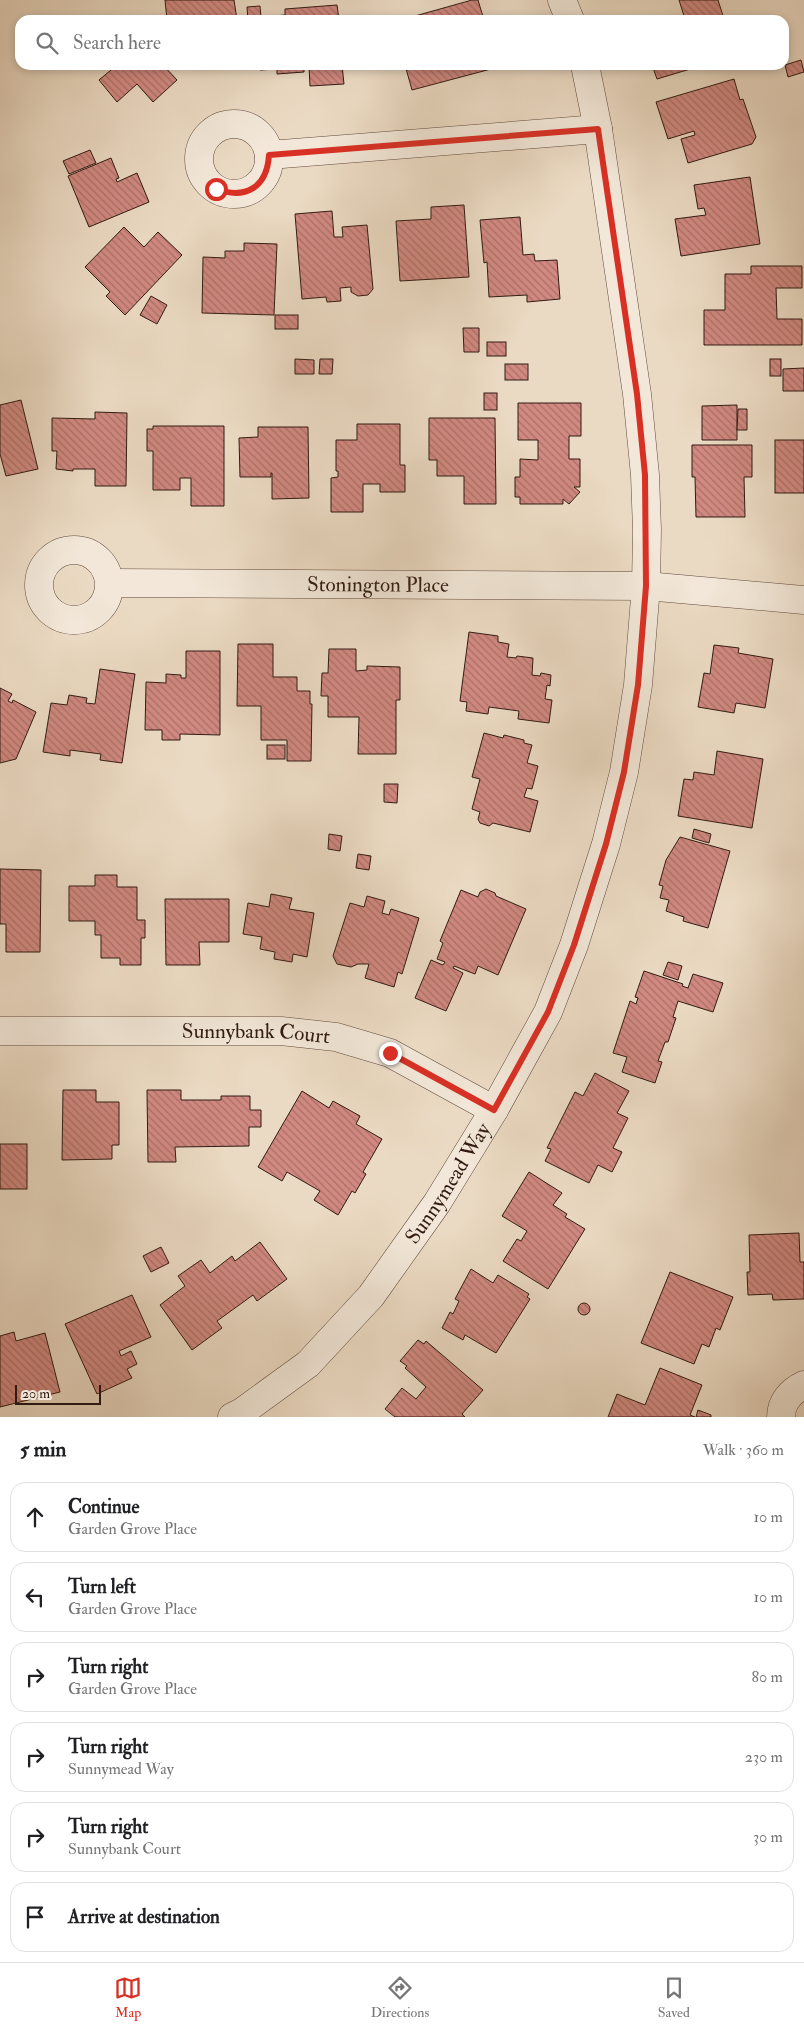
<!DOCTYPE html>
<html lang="en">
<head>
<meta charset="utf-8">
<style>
	body { margin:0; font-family:"IM FELL Double Pica",serif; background:#f6f6f6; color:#202124 }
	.scale { position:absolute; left:15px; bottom:12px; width:86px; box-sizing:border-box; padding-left:5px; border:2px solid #311b12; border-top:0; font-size:14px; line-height:18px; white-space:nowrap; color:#311b12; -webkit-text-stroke:4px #f2e7d8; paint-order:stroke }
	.stop { position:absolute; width:15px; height:15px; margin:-11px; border:4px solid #d93025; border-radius:50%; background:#fff }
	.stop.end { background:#d93025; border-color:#fff; box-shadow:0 1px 5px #0008 }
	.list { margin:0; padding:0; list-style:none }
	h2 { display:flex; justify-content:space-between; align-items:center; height:65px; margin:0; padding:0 20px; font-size:21px }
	h2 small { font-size:16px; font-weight:400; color:#757577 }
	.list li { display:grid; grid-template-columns:32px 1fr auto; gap:15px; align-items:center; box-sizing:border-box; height:70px; margin:0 10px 10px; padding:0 10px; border:1px solid #e0e0e0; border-radius:15px }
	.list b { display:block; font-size:19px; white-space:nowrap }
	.list p { margin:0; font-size:16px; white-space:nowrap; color:#757577 }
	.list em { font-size:16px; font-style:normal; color:#757577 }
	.icon { flex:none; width:28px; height:28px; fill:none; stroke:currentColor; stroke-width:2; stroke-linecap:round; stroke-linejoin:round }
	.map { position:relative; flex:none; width:804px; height:1417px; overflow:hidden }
	.search { position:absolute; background:#fff; box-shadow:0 2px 8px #0003; left:15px; right:15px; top:15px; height:55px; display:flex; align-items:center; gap:12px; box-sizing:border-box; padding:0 18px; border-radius:15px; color:#757577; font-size:19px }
	.sheet { height:545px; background:#fff }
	nav { display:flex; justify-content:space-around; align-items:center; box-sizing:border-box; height:70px; border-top:1px solid #e0e0e0; background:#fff; font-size:14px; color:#757577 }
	nav a { display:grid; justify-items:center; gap:2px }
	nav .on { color:#d93025 }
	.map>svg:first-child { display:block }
</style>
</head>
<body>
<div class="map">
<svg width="804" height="1417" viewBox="0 0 804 1417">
	<defs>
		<pattern id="building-back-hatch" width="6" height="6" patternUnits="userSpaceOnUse" patternTransform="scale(1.25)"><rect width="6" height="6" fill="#d18981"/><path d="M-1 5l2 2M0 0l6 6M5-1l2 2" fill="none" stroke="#aa6f68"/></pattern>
	</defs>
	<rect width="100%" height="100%" fill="#ebdac3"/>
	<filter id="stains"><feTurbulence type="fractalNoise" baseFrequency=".004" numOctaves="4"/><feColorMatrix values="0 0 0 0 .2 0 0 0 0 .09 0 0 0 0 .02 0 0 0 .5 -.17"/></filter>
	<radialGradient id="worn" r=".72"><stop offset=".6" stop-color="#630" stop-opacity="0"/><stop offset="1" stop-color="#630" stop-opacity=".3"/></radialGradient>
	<g fill="url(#building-back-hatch)" stroke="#311b12">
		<path d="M165 0H234L237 20H167Z"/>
		<path d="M472 0H478L484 20H408V18Z"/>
		<path d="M679 0H718L724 19 682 20 685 19Z"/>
		<path d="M337 5 339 20H248L247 7 260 6 261 17 285 15V9Z"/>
		<path d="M801 60 804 72 788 77 785 65Z"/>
		<path d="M107 65H163L177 80 153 102 137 84 117 102 99 80 111 70Z"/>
		<path d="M260 65H342L344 84 310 86 309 66H304V72L277 74V69L260 70Z"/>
		<path d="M405 65H489L491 69 412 90Z"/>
		<path d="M652 65H697V67L657 79Z"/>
		<path d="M734 79 740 100 743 99 756 137 752 144 688 163 681 139 695 135 694 131 668 139 656 102Z"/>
		<path d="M90 150 96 163 69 174 63 161Z"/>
		<path d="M111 158 119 178 116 179 117 182 137 173 149 202 89 227 68 176Z"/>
		<path d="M750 177 760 244 681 256 675 219 706 215 704 208 698 209 694 185Z"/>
		<path d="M464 205 469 277 400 281 396 221 431 219V207Z"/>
		<path d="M332 211 334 237H343L342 227 367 225 373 289 368 295 358 296 351 292V287L340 288 341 301 327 302 326 297 302 299 295 214Z"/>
		<path d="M520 217 523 255 534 254 535 261 557 260 560 299 527 302V295L489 297 487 262 484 263 480 220Z"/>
		<path d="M124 227 144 247 158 232 182 255 125 315 106 296 110 292 85 267Z"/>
		<path d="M244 243 277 244 274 315 202 313 203 257 225 258V251H244Z"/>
		<path d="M751 266H802V288H776L777 319H802V345H704V310H725V274H751Z"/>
		<path d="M151 296 167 305 157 324 140 315Z"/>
		<rect x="275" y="315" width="23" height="14"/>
		<path d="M463 328H479V352H464Z"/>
		<rect x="487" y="342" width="19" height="14"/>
		<path d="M295 359 314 360V374H295Z"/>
		<path d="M320 359H333L332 374H319Z"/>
		<rect x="770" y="359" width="11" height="17"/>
		<rect x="505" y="364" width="23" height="16"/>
		<path d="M804 368V391H783V369Z"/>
		<rect x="484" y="393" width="13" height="17"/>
		<path d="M21 400 38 469 6 476 0 454V405Z"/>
		<path d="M518 403H581V436H569V459H580V487H574L580 492 569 504 563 499V504H520V497H515V477H520V459L538 460V440H518Z"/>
		<path d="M737 405V440H702V406Z"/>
		<path d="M738 409H747V430H737Z"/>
		<path d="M95 412 127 413 126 486H95V469H73V471L56 469 57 451H52V418L95 419Z"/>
		<path d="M429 418H495L496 504H464V476H437V460H429Z"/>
		<path d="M357 424H400V465H405V492H380V484H363V512H331V478L338 477V471H336V440H357Z"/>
		<path d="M153 426H224V506H191V478H180V490H153V451H147V429H153Z"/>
		<path d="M258 427H308L309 498 272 499V473H271V477H240L239 438 258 437Z"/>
		<rect x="775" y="440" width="29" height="53"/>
		<path d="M692 445H752V477H744L745 517H696L695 477H692Z"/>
		<path d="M469 632 498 636V642L509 644 507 657 516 658 517 656 533 658 532 675 540 676 541 673 551 675 550 686 547 685 545 699 552 700 549 723 518 719 519 711 489 707 488 714 466 711 467 702 460 701Z"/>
		<path d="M238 644H273V677H297V691H310V704H312L311 761H287V740H261V706H237Z"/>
		<path d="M714 645 739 648 738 653 773 659 765 708 736 703 734 713 698 707 704 673 710 674Z"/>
		<path d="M329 649H356V671L367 670V666L400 667V700H396V754H358L359 717H328V696H321L322 673H328Z"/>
		<path d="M186 651H220V735L180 734V740H162V730H145L146 682 166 683V674L181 675V678H186Z"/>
		<path d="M100 669 135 674 122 763 100 760 101 754 70 750V756L43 752 51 703 67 705 69 695 87 698 86 703 95 704Z"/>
		<path d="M0 688 12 694 8 701 12 703 13 700 36 712 16 759 0 763Z"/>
		<path d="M484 733 503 738 504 735 524 740V743L532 745 527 763 538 766 532 789 527 788 524 797 538 801 530 832 493 823 489 826 480 823 478 819 480 812 472 809 480 779 472 777Z"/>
		<rect x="267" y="745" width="18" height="14"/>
		<path d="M717 751 763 759 752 828 678 816 684 779 693 780 694 772 714 775Z"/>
		<path d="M384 784H398L397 803 384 802Z"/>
		<path d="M694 829 711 834 709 843 692 838Z"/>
		<path d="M329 834 342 836 340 851 328 849Z"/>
		<path d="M680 837 730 851 708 928 683 921 684 917 666 911 669 900 660 898 663 886 659 885 666 860Z"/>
		<path d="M358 854 371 856 369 870 356 868Z"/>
		<path d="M0 869 41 870 40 952H6V924H0Z"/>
		<path d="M95 875H117V887H137V920H145V938H141V965H120V958H101V935H95V921H69V886H95Z"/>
		<path d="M486 889 495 893 496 896 526 909 498 975 478 966 475 974 454 966 453 968 463 973 446 1011 415 998 431 960 443 965 445 962 437 959 443 943 440 941 461 890 478 897 480 892Z"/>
		<path d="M271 894 292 898 289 909 314 913 307 957 293 954 292 962 274 959 275 952 260 949 262 937 243 934 248 903 269 907Z"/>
		<path d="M367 896 385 901 382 913 389 915 391 909 419 918 402 974 398 972 394 987 365 978 369 964H358L351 967 337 964 333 956 350 903 364 907Z"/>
		<path d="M165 899H229V942H199L200 965H166Z"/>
		<path d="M668 962 682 966 678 980 663 975Z"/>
		<path d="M644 971 683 984 682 986 688 988 693 974 723 983 713 1012 678 1001 673 1017 676 1018 668 1042H665L658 1061 662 1062 655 1083 622 1072 627 1057 613 1053 630 1001 636 1004 638 998 635 997Z"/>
		<path d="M595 1073 629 1091 617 1113 628 1118 613 1148 622 1152 612 1172 598 1165 589 1183 545 1161 551 1149 547 1148 575 1092 583 1096Z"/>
		<path d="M63 1090H96V1102H119V1145H112V1159L62 1160Z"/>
		<path d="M147 1090H181V1100H221V1096H250V1110H261V1127H249V1146L175 1147 176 1162H148Z"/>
		<path d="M302 1091 329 1108 333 1101 360 1116 356 1124 382 1139 363 1172 366 1174 355 1193 352 1191 338 1215 314 1200 320 1191 287 1172 282 1181 258 1167Z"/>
		<rect x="0" y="1144" width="27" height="45"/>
		<path d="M529 1172 562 1193 553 1205 567 1214 565 1217 585 1229 548 1289 503 1261 517 1239 521 1241 527 1231 502 1216Z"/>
		<path d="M799 1233 800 1262H804V1299L773 1300 772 1294 748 1295 747 1272H750L749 1235Z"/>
		<path d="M260 1242 287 1279 257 1301 253 1295 217 1321 222 1328 192 1350 160 1305 185 1286 178 1276 201 1260 210 1273 232 1256 235 1261Z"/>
		<path d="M161 1247 169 1263 151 1272 143 1256Z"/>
		<path d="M471 1269 493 1283 498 1275 529 1294 527 1297 530 1299 496 1353 465 1335 463 1340 442 1328 450 1312 453 1314 459 1301 455 1299Z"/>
		<path d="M670 1272 733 1297 720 1330 716 1328 709 1347 702 1344 694 1364 641 1343Z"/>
		<path d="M132 1295 151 1337 119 1351 121 1356 131 1351 137 1364 127 1369 132 1378 97 1394 65 1324Z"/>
		<circle cx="584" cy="1309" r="6"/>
		<path d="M14 1332 16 1341 45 1333 60 1392 0 1407V1336Z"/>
		<path d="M418 1340 424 1344 426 1341 483 1390 462 1414 465 1417H395L385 1409 402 1388 416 1399 426 1387 405 1368 407 1366 400 1361Z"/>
		<path d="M660 1368 702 1385 690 1415 695 1417H608L617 1394 645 1405Z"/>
		<path d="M698 1410 711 1415V1417H696Z"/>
	</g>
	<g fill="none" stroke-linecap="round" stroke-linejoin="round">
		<defs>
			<g id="minor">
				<path d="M562 0 570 20"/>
				<circle cx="234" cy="159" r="35"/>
				<path d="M269 155 598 129"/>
				<circle cx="74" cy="585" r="35"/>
				<path id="s1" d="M110 583 646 586 804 600"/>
				<path id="s2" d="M0 1031H281L336 1037 390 1053 494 1110"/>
				<path id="s3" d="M232 1417 242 1412 308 1364 371 1296 437 1203 494 1110 548 1012 574 945 606 844 624 772 638 685 646 586 647 530 645 475 637 394 598 129 585 65"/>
				<path d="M781 1417C781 1402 791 1391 804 1385"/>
			</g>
		</defs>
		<use href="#minor" stroke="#604b3e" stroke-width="29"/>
		<use href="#minor" stroke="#f2e7d8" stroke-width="28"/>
	</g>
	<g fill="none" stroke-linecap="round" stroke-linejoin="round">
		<path stroke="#d93025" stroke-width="6" d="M216 189C246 200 267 187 269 155L598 129 637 394 645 475 646 586 638 685 624 772 606 844 574 945 548 1012 494 1110 390 1053"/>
	</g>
	<g text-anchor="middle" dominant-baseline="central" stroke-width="4" stroke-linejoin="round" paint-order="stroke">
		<g font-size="21" fill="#311b12" stroke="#f2e7d8">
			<text stroke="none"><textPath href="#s1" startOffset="268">Stonington Place</textPath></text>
			<text stroke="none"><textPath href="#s2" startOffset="256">Sunnybank Court</textPath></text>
			<text stroke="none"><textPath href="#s3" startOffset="322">Sunnymead Way</textPath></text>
		</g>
	</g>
	<rect width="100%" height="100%" filter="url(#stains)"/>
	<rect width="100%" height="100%" fill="url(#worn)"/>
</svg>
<div class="scale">20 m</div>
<div class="stop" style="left:216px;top:189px"></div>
<div class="stop end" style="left:390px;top:1053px"></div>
<div class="search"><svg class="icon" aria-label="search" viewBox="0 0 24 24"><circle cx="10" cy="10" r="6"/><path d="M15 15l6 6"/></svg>Search here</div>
</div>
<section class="sheet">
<h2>5 min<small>Walk · 360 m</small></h2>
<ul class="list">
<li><svg class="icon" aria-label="ahead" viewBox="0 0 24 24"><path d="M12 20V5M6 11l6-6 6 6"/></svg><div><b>Continue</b><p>Garden Grove Place</p></div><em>10 m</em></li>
<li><svg class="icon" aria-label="left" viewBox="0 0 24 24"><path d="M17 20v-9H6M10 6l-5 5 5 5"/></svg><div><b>Turn left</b><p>Garden Grove Place</p></div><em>10 m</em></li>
<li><svg class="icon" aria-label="right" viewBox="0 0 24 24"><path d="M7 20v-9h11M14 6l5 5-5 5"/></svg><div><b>Turn right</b><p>Garden Grove Place</p></div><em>80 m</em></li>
<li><svg class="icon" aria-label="right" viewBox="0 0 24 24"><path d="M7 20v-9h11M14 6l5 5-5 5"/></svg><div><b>Turn right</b><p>Sunnymead Way</p></div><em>230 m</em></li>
<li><svg class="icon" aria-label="right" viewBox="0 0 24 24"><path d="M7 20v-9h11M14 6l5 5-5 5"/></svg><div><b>Turn right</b><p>Sunnybank Court</p></div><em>30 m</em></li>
<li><svg class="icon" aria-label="arrive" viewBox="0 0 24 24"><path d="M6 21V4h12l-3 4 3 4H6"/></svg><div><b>Arrive at destination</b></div></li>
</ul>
</section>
<nav>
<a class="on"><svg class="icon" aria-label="map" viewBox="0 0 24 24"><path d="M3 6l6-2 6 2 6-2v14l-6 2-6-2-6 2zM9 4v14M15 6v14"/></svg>Map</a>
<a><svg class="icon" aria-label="directions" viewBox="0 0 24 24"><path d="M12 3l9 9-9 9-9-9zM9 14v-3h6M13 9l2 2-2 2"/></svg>Directions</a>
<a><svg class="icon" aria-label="saved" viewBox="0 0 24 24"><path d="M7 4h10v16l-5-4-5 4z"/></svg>Saved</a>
</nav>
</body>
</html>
